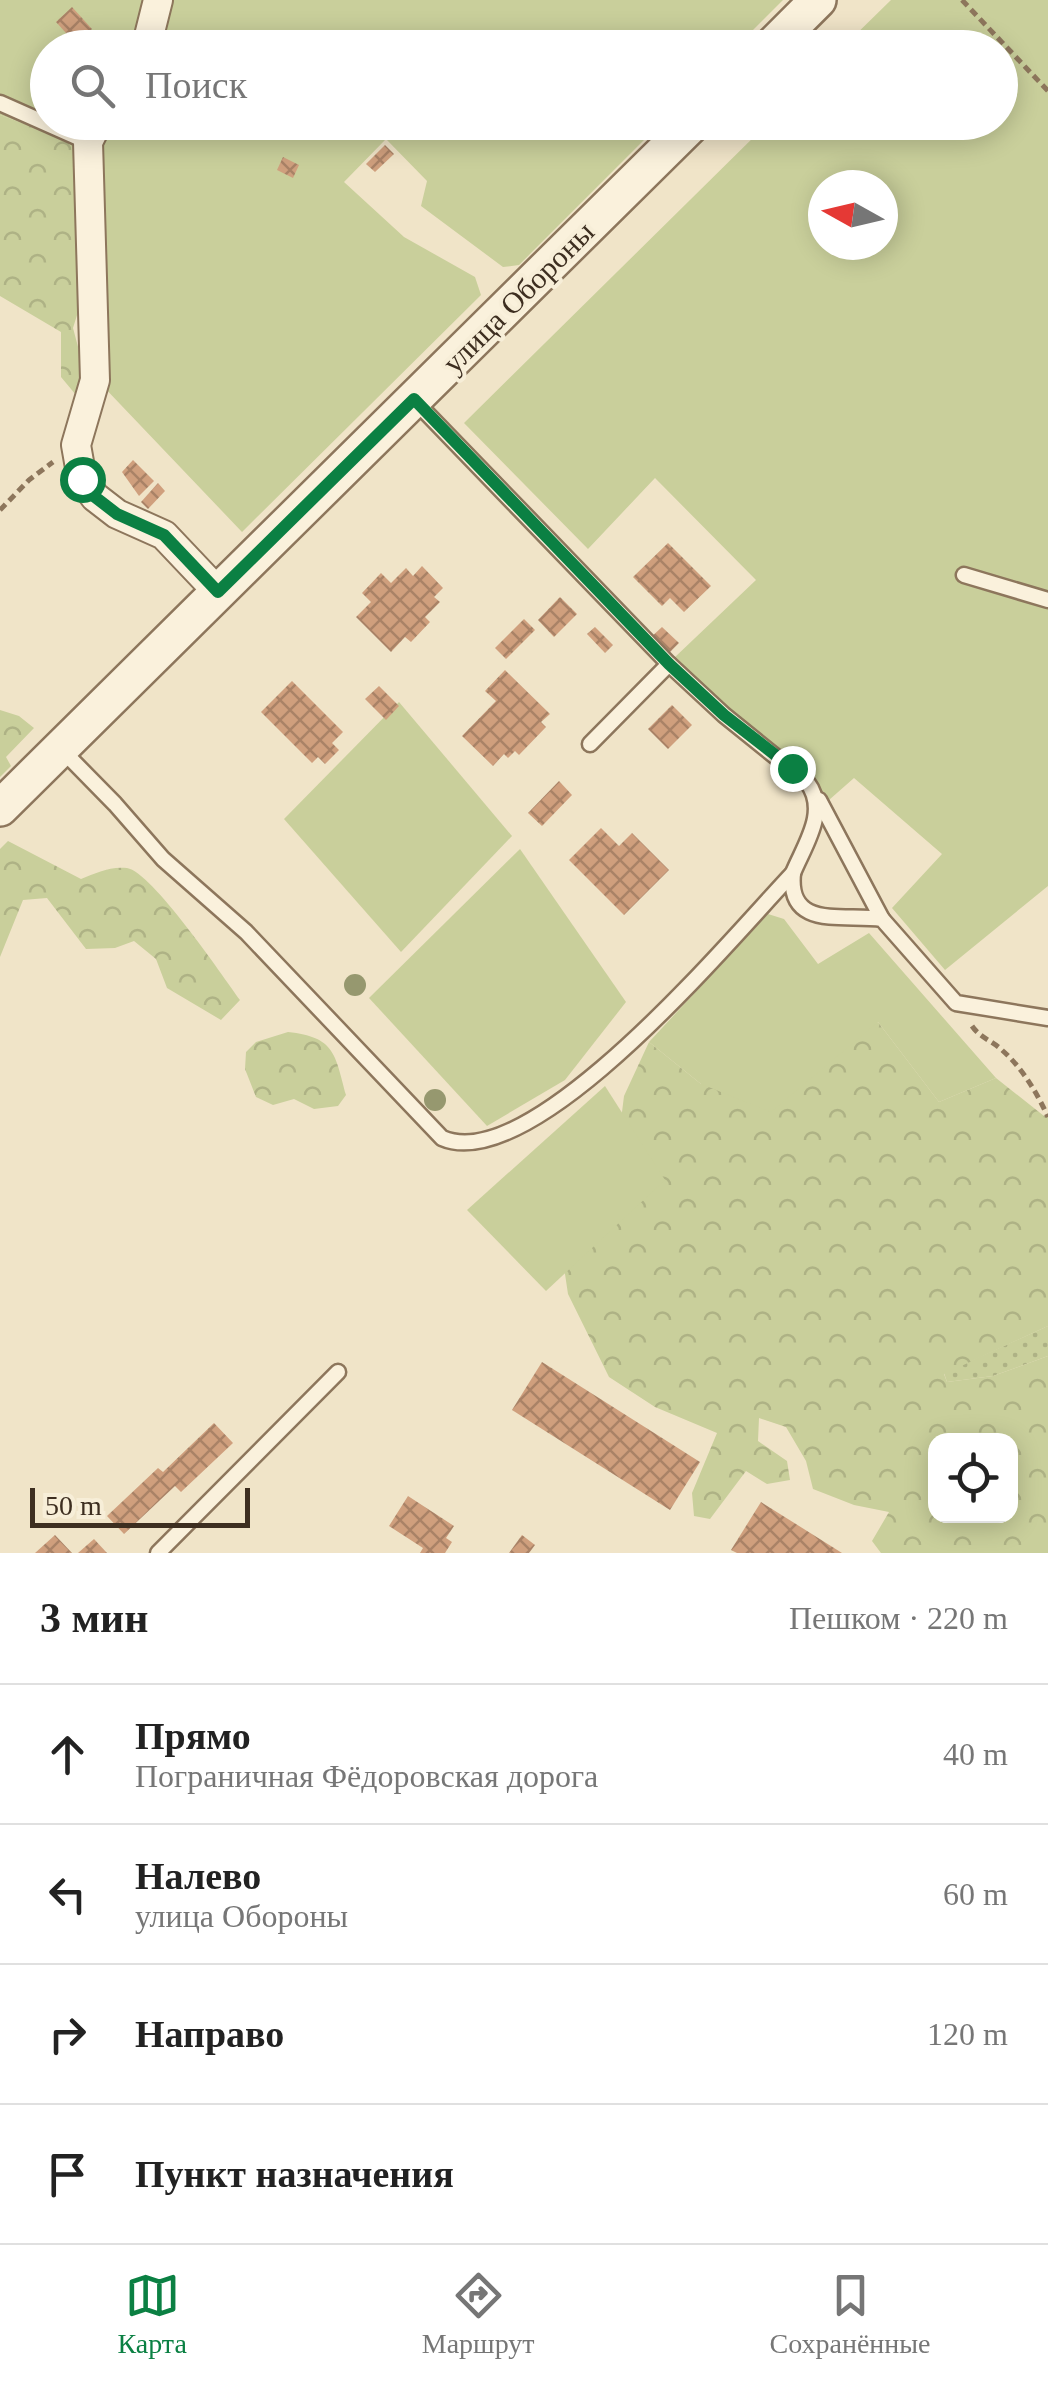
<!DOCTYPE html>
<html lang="ru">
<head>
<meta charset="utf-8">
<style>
	body { margin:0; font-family:Georgia,serif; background:#f6f6f6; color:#222 }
	.controls { position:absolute; right:30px; bottom:30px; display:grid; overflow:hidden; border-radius:20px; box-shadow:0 5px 25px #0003 }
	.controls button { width:90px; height:90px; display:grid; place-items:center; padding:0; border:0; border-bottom:2px solid #e0e0e0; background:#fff; color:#222; font:50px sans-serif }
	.compass { position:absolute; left:808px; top:170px; width:90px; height:90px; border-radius:50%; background:#fff; box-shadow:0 5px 25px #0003; rotate:278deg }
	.scale { position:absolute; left:30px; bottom:25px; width:220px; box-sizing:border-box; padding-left:10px; border:5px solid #3d2e20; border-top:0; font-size:28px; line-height:35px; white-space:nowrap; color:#3d2e20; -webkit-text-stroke:8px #f7eed8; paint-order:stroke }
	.stop { position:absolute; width:30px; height:30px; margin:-22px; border:8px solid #0b8043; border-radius:50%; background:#fff }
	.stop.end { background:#0b8043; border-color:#fff; box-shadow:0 2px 10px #0008 }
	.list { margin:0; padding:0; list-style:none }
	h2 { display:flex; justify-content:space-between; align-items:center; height:130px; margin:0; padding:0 40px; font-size:42px }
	h2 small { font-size:32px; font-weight:400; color:#767676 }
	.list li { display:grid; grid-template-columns:65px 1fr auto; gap:30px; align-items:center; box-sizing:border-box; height:140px; padding:0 40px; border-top:2px solid #e0e0e0 }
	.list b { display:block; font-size:38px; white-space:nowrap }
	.list p { margin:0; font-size:32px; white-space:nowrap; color:#767676 }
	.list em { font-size:32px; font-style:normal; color:#767676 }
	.icon { flex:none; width:55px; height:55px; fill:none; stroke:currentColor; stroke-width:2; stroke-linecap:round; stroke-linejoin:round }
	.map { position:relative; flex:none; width:1048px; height:1553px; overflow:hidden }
	.search { position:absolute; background:#fff; box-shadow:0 5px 25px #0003; left:30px; right:30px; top:30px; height:110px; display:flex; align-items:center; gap:25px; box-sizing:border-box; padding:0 35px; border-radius:55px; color:#767676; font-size:38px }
	.sheet { height:690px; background:#fff }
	nav { display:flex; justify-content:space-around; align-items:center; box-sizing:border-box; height:140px; border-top:2px solid #e0e0e0; background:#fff; font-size:28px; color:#767676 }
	nav a { display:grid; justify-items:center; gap:5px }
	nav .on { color:#0b8043 }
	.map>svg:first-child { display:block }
</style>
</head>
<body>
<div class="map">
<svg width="1048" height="1553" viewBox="0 0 1048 1553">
	<defs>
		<pattern id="grass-dots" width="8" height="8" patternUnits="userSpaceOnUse" patternTransform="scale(2.5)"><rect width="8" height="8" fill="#c9cf9b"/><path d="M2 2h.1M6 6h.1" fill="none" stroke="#aeb285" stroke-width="1.8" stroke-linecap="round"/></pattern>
		<pattern id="forest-crowns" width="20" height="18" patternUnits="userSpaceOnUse" patternTransform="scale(2.5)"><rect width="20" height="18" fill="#c9cf9b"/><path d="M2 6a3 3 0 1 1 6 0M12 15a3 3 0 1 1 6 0" fill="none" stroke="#aeb285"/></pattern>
		<pattern id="building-cross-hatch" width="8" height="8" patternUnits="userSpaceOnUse" patternTransform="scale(2.5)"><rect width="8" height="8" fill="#cf9f7d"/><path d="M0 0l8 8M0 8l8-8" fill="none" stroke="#a98266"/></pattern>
	</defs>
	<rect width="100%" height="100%" fill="#f0e4c8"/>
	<path fill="url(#grass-dots)" d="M1048 1326V1356L993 1376 947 1382 944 1373Z"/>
	<g fill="url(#forest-crowns)" fill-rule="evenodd">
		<path d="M0 115 75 142V222L85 247 83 296 73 328 85 373 76 395 61 377V332L0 296Z"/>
		<path d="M0 710 19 716 34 728 6 757 11 766 0 777Z"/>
		<path d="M8 841 81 879C96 873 110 866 127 868 152 872 222 975 240 1000L221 1020 167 988 156 959 134 941 115 948 86 949 47 898 23 900 0 957V849Z"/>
		<path d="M878 1022 939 1102 996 1078 1044 1116 1048 1114V1326L944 1374 947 1382 993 1376 1048 1356V1553H881L872 1541 889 1512 854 1505 813 1489 806 1461 786 1427 759 1418 758 1441 787 1461 790 1480 767 1484 746 1471 710 1519 694 1516 692 1493 717 1433 655 1407 609 1377 568 1294 559 1234 608 1224 624 1096 649 1042 701 1084ZM936 1440H1010V1516H936Z"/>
		<path d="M288 1032C335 1037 335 1054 346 1095L338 1106 314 1109 294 1099 273 1105 256 1097 245 1069 246 1052 256 1042Z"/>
	</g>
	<g fill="#c9cf9b" fill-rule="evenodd">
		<path d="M0 0H783L736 47 48 48V122L661 123 519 265 503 267 421 206 427 181 386 139 344 182 404 237 475 277 481 295 242 532 100 383 75 142 0 115Z"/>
		<path d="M891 0H1048V886L945 970 892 908 942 854 854 778 829 800 674 658 756 580 655 478 588 549 464 423 768 123 1000 122V48L843 47ZM823 185H883V245H823Z"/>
		<path d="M399 702 512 836 401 952 284 819Z"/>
		<path d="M520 849 626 1002 565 1080 487 1126 369 998Z"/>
		<path d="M768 914 784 919 818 964 869 933 996 1078 939 1102 878 1022 771 1112 701 1084 649 1042Z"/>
		<path d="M605 1086 665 1180 546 1291 467 1210Z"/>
	</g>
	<g fill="url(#building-cross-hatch)">
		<path d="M72 7 92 29 76 44 56 22Z"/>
		<path d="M385 145 394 154 375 172 366 164Z"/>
		<path d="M283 157 299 165 293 178 277 170Z"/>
		<path d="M133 460 154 481 139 496 122 472Z"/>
		<path d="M158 483 165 491 148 509 141 502Z"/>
		<path d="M668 543 711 586 684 612 670 598 662 606 633 577Z"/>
		<path d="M422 566 443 588 434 597 440 602 425 617 430 622 411 642 405 637 391 652 356 617 371 602 362 593 381 573 391 583 406 568 413 576Z"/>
		<path d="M560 597 577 614 554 637 538 620Z"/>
		<path d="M524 619 535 630 506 659 495 648Z"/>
		<path d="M595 627 613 645 605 653 587 634Z"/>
		<path d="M662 627 679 643 666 656 649 639Z"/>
		<path d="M505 670 550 714 541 722 546 727 519 755 515 751 508 758 504 754 493 766 462 736 496 701 485 691Z"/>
		<path d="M292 681 343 732 332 743 339 750 325 764 318 757 312 763 261 712Z"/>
		<path d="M379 686 399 706 386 720 365 699Z"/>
		<path d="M672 705 692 725 668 749 648 729Z"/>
		<path d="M559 781 572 795 542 826 528 813Z"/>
		<path d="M601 828 619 846 632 833 669 870 624 915 569 860Z"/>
		<path d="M542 1362 700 1462 670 1510 512 1410Z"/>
		<path d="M214 1423 233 1443 181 1492 175 1486 124 1534 107 1516 158 1468 163 1472Z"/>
		<path d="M408 1496 454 1526 446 1538 452 1542 445 1553H420L423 1548 389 1526Z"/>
		<path d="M761 1502 842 1553H737L731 1550Z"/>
		<path d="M55 1535 72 1553H35Z"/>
		<path d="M522 1535 535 1545 529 1553H509Z"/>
		<path d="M94 1539 107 1553H78Z"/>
	</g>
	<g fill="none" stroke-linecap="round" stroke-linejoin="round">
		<defs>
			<g id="service">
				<path d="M0 103 88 142"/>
				<path d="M964 575 1048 600"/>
				<path d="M590 744 669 664"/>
				<path d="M62 750 115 804 163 859 246 932 442 1138C533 1178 733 936 793 873 805 844 829 811 807 782L724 715 669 664 414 400"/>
				<path d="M819 800 882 919"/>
				<path d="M793 873C787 931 845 913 882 919L956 1003 1048 1018"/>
				<path d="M158 1553 338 1372"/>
			</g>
			<g id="minor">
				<path d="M146 48 158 0"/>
				<path d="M98 122 88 142 95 380 76 445 82 479 95 497 117 514 164 535 218 592"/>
			</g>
			<g id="tertiary">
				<path d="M770 48 818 0"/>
				<path d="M0 808 694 122"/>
			</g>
		</defs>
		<use href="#service" stroke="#8d765c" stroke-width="19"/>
		<use href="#minor" stroke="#8d765c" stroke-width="32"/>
		<use href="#tertiary" stroke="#8d765c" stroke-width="40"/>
		<g stroke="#8d765c" stroke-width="5" stroke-dasharray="8 5" stroke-linecap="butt">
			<path d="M962 0 1048 91"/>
			<path d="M0 510 29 480 53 462"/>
			<path d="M972 1026C980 1038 993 1041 1003 1051 1023 1069 1037 1093 1048 1117"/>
		</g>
		<use href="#service" stroke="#faf1dc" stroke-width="14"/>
		<use href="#minor" stroke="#faf1dc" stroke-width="28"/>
		<use href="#tertiary" stroke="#faf1dc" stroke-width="35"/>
	</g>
	<g fill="#96986f">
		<circle cx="355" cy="985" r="11"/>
		<circle cx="435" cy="1100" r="11"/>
	</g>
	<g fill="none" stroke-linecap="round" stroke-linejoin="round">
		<path stroke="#0b8043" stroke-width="12" d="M82 479 95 497 117 514 164 535 218 592 414 399 669 664 724 715 792 768"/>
	</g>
	<g text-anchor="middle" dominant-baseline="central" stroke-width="8" stroke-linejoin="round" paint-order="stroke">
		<g font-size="30" fill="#3d2e20" stroke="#f7eed8">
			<text transform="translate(518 297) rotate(-45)">улица Обороны</text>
		</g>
	</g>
</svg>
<div class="controls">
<button><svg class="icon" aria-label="locate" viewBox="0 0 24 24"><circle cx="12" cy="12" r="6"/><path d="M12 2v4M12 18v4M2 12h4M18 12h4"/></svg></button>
</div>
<svg class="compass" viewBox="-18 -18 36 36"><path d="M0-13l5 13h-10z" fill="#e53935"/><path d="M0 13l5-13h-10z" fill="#767676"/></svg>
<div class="scale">50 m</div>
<div class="stop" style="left:82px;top:479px"></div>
<div class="stop end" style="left:792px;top:768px"></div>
<div class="search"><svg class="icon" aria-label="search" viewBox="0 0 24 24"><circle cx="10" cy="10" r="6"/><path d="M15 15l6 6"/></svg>Поиск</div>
</div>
<section class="sheet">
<h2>3 мин<small>Пешком · 220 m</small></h2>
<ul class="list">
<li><svg class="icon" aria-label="ahead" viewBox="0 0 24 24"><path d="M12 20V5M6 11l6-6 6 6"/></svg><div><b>Прямо</b><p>Пограничная Фёдоровская дорога</p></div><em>40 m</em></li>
<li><svg class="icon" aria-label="left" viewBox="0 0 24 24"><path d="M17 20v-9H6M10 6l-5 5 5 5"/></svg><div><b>Налево</b><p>улица Обороны</p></div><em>60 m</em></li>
<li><svg class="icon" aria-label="right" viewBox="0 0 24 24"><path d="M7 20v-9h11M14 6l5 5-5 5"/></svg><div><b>Направо</b></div><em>120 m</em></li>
<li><svg class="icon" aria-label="arrive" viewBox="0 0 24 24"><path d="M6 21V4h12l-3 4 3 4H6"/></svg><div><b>Пункт назначения</b></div></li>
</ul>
</section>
<nav>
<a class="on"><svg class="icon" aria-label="map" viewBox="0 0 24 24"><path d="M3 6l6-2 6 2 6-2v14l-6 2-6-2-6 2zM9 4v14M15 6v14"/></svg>Карта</a>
<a><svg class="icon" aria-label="directions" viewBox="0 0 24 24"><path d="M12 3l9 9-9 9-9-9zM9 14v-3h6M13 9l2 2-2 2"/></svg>Маршрут</a>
<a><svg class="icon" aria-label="saved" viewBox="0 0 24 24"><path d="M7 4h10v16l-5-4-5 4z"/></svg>Сохранённые</a>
</nav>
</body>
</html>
